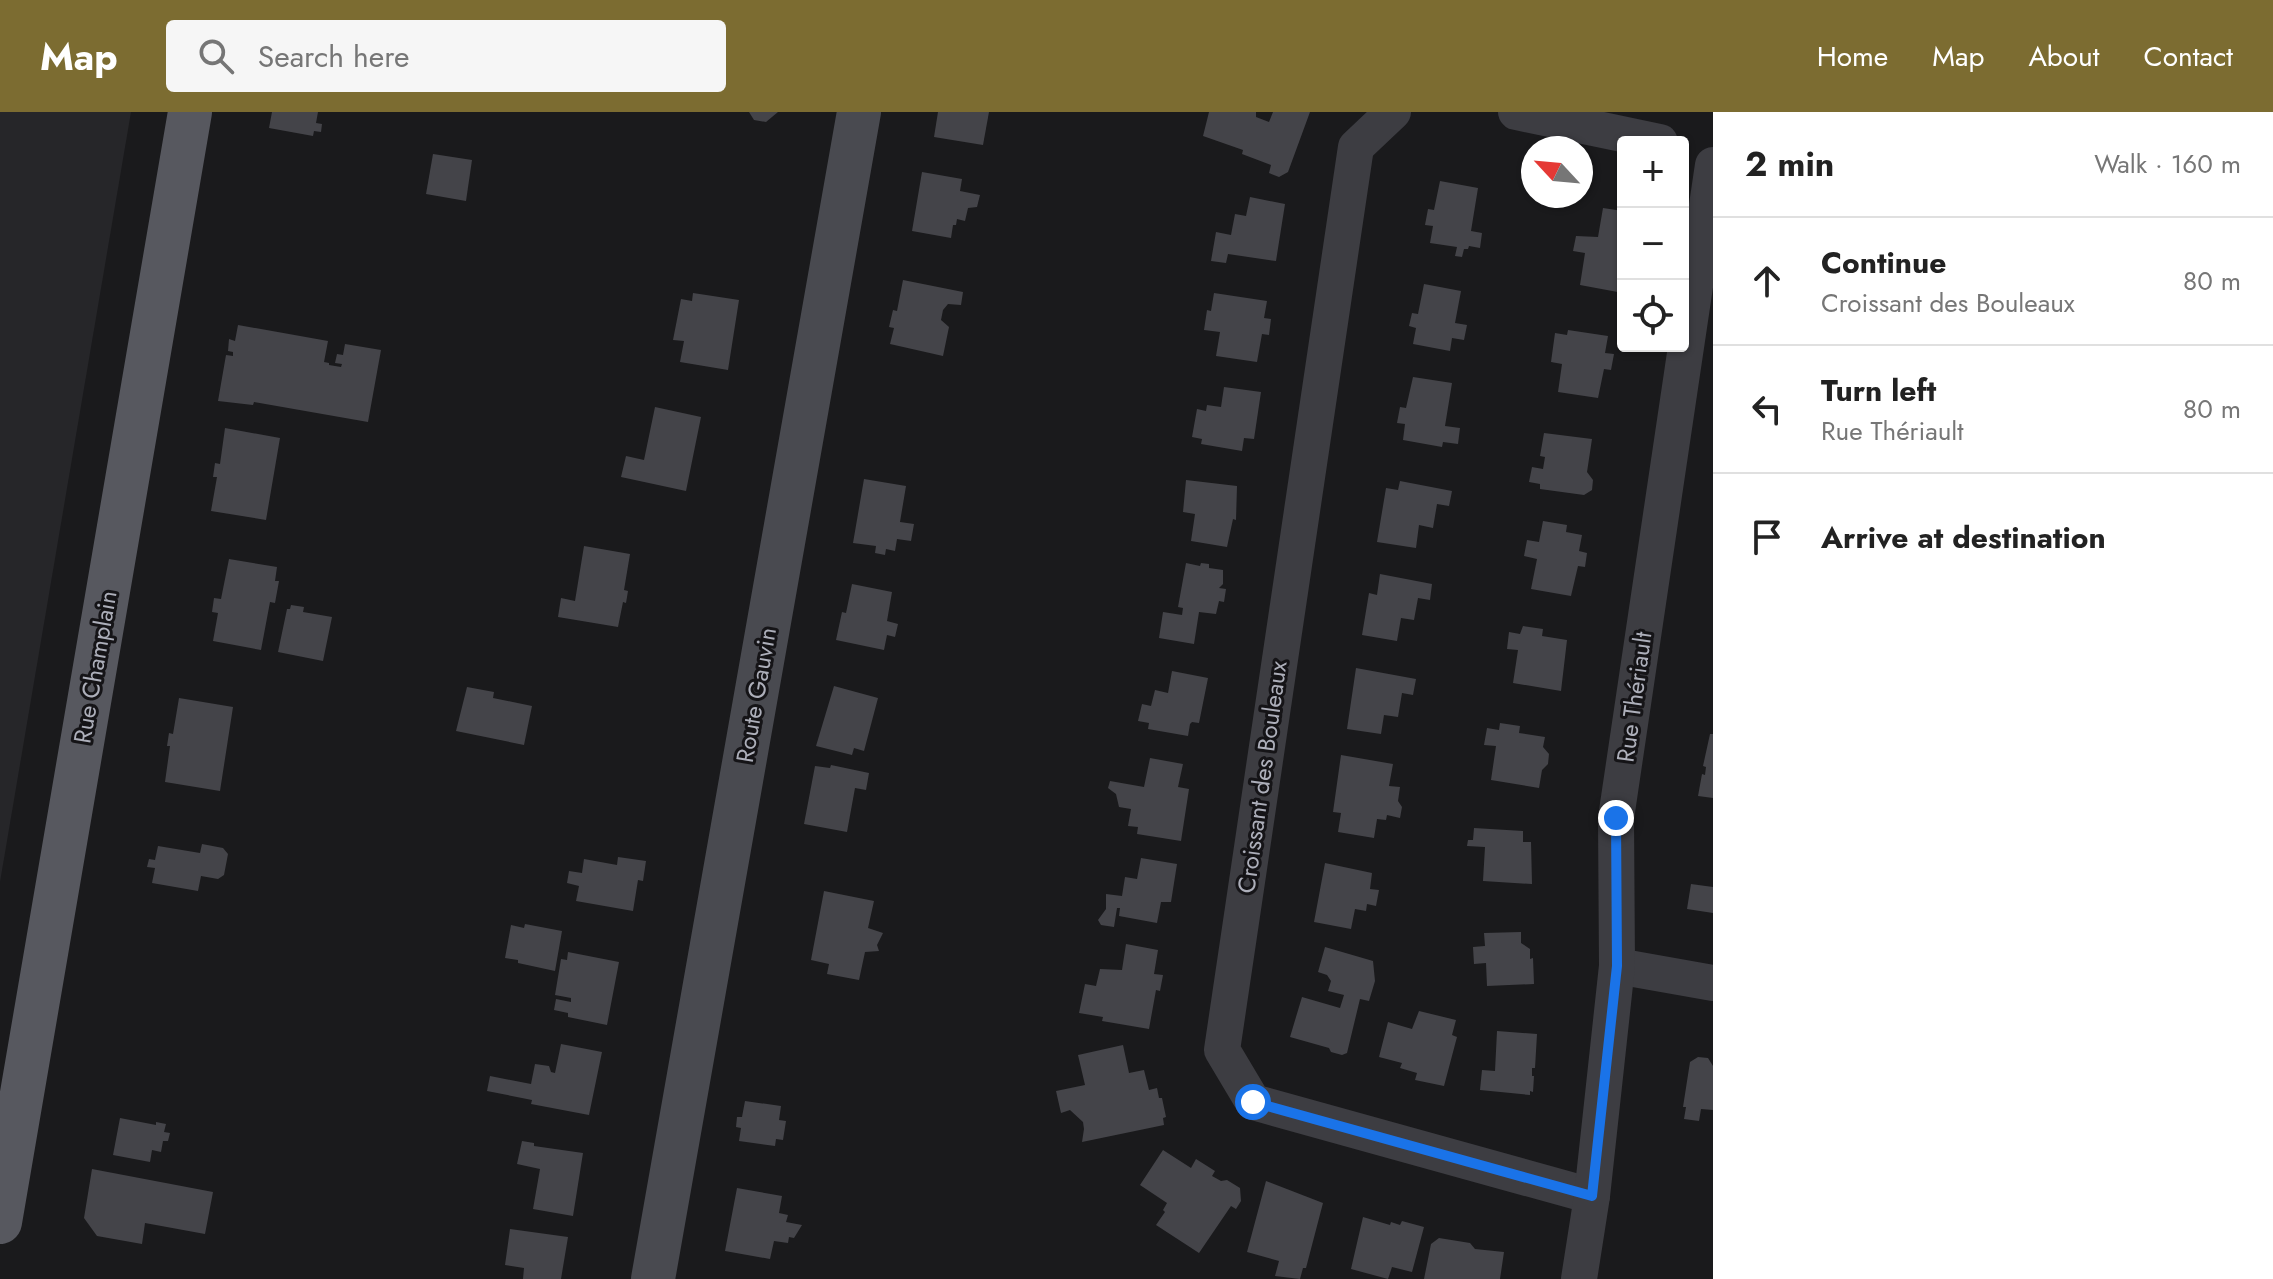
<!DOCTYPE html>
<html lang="en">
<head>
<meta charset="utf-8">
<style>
	body { margin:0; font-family:Jost,sans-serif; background:#f6f6f6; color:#222 }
	.controls { position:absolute; right:24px; top:24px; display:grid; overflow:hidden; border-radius:8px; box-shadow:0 2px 6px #0004 }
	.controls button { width:72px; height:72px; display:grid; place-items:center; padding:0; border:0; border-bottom:2px solid #e0e0e0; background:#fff; color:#222; font:40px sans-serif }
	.compass { position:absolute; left:1521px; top:24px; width:72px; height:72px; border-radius:50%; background:#fff; box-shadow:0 2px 6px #0004; rotate:296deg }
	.stop { position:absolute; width:24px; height:24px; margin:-18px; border:6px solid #1a73e8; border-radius:50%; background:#fff }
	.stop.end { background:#1a73e8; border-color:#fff; box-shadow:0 2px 8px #0008 }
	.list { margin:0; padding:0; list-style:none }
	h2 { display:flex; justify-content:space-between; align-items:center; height:104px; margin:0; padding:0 32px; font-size:34px }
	h2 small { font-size:26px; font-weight:400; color:#767676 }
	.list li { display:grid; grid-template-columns:52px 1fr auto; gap:24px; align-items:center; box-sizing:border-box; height:128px; padding:0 32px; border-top:2px solid #e0e0e0 }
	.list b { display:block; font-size:30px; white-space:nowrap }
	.list p { margin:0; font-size:26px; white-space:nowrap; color:#767676 }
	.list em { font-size:26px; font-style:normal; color:#767676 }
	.icon { flex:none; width:44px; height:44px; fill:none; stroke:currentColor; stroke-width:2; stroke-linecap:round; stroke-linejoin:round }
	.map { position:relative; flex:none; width:1713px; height:1167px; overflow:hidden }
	header { display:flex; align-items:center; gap:48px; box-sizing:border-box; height:112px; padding:0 40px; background:#7c6c31; color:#fff }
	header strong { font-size:38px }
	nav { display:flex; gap:44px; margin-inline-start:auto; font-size:28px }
	.search { width:560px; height:72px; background:#f6f6f6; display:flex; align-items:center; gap:20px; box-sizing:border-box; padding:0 28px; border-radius:8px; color:#767676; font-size:30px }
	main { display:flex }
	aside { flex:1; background:#fff }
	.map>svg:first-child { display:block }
</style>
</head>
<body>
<header>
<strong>Map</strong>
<div class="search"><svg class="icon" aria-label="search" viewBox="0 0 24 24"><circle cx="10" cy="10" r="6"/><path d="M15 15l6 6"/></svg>Search here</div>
<nav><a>Home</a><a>Map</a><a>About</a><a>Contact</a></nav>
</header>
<main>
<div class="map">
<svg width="1713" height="1167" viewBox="0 0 1713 1167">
	<rect width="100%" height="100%" fill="#1a1a1c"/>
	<path fill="#262629" d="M0 0H131L0 770Z"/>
	<g fill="#444449">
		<path d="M272 0H318L316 11 322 12 321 20 314 19 313 24 269 16Z"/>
		<path d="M749 0H778L766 10 754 8Z"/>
		<path d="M938 0H989L983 33 934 25Z"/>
		<path d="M1209 0H1256V5L1269 10 1273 0H1310L1288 60 1279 65 1269 61 1271 53 1242 42 1243 38 1203 24Z"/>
		<path d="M433 42 472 48 466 89 426 82Z"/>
		<path d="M922 60 962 67 960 79 980 83 977 95 968 96 965 109 957 107 956 113H953L951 126 912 119Z"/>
		<path d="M1440 69 1478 76 1471 119 1482 121 1480 136 1469 134 1468 137H1464L1462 145 1455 144 1457 135 1430 131 1433 114 1425 113 1428 97 1434 98Z"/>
		<path d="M1250 85 1285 92 1276 149 1228 142 1226 151 1211 149 1216 120 1231 123 1235 102 1246 104Z"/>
		<path d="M1603 96 1623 99V181L1580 173 1585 141 1573 139 1576 124 1598 125Z"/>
		<path d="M903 168 963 180 961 193 948 192 943 198 941 208 949 215 943 244 890 232 894 216 889 215 893 198 897 199Z"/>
		<path d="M1424 172 1461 179 1455 211 1467 213 1464 228 1452 226 1450 239 1413 232 1416 216 1409 214 1412 201 1418 202Z"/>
		<path d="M693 181 739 188 728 258 680 250 684 229 673 228 681 187 692 189Z"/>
		<path d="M1214 181 1267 189 1264 206 1271 207 1269 223 1262 222 1257 250 1216 244 1220 220 1204 218 1207 198 1211 199Z"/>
		<path d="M238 213 328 229 324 250 329 251V253L341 255 342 252 335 251 337 242 343 243 345 232 381 238 368 310 254 290 253 293 218 289 226 243 233 244V240L228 239 229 227 235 229Z"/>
		<path d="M1568 218 1608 224 1605 241 1614 242 1611 258 1604 257 1598 286 1558 280 1562 252 1551 250 1555 221 1567 223Z"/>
		<path d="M1413 265 1452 271 1445 314 1460 316 1458 332 1443 330 1442 335 1403 328 1405 312 1397 311 1400 295 1406 296Z"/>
		<path d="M1224 275 1261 280 1254 327 1244 326 1242 339 1201 332 1202 327 1192 325 1197 297 1206 299 1207 293 1221 295Z"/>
		<path d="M655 295 701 305 686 379 621 365 626 344 644 348Z"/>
		<path d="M225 316 280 326 266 408 211 399 217 365H213L215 351 220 352Z"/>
		<path d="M1544 321 1592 327 1587 360 1593 368 1592 378 1584 383 1540 377V372L1529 370 1532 355 1543 357 1545 345 1540 344Z"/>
		<path d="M864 367 906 374 900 410 914 412 911 429 897 427 895 439 886 437 885 443 875 441 876 434 853 431Z"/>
		<path d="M1186 368 1237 374 1236 408 1233 407 1227 435 1191 429 1195 402 1183 400Z"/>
		<path d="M1400 369 1452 379 1449 394 1437 392 1433 416 1419 413 1416 436 1377 430 1386 376 1398 378Z"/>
		<path d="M1543 409 1567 413 1566 420 1582 423 1579 439 1587 441 1585 455 1578 454 1571 484 1531 477 1537 447 1524 444 1527 428 1539 430Z"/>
		<path d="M584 434 630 442 624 478 628 479 626 491 623 490 618 515 558 505 561 486 575 489Z"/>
		<path d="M229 447 277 455 275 469H279L275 491 270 490 261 538 213 529 218 501 212 500 214 486 221 487Z"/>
		<path d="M1186 451 1200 454 1201 451 1209 452V456L1223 458V472L1219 476 1226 477 1224 490 1219 489 1216 502 1199 500 1194 532 1159 526 1163 500 1182 503 1183 496 1178 495Z"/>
		<path d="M1380 462 1432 472 1430 488 1418 486 1414 508 1401 506 1397 529 1362 523 1369 481 1377 483Z"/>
		<path d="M852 472 892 480 887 509 898 512 895 525 887 523 884 538 836 528 842 500 846 501Z"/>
		<path d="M291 493 304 495 303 500 332 505 323 549 278 540 287 497H290Z"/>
		<path d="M1523 514 1543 517 1542 524 1567 528 1561 579 1513 571 1518 538 1507 537 1509 520 1520 522Z"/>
		<path d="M1356 556 1416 567 1413 583 1402 581 1398 605 1384 603 1381 622 1347 617Z"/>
		<path d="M1172 559 1208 566 1199 611 1192 610 1190 612 1188 624 1148 617 1149 611 1138 609 1142 592 1151 594 1155 578 1168 581Z"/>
		<path d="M834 574 878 586 864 639 854 636 852 643 816 634Z"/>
		<path d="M467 575 494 580 493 586 532 594 524 633 456 619Z"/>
		<path d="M179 586 233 595 220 679 165 670 170 634H167L169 621 173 622Z"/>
		<path d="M1500 611 1520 614 1519 621 1545 625 1543 635 1549 642 1548 652 1542 658 1539 676 1491 668 1496 634 1484 633 1487 616 1499 618Z"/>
		<path d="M1710 622H1713V686L1698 684 1702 662 1705 663 1706 655 1703 654Z"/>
		<path d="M1341 643 1393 652 1389 674 1400 675 1398 689 1402 695 1400 706 1387 703 1386 708 1377 707 1374 726 1338 720 1341 701 1333 700Z"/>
		<path d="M1150 646 1183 652 1178 675 1189 677 1181 729 1137 722 1138 715 1128 714 1131 697 1119 695 1116 682 1108 676 1110 669 1144 675Z"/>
		<path d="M831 653 869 661 866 678 855 676 847 720 804 712 815 654 830 656Z"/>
		<path d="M1474 716 1523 719V730H1531L1532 772 1483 769 1485 735 1467 734 1468 728H1473Z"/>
		<path d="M202 732 223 736 228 742 224 763 218 767 201 764 198 779 152 771 155 756 147 755 149 747 155 748 158 734 200 741Z"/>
		<path d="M618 745 646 749 643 769 638 768 633 799 576 789 579 774 567 771 569 759 582 761 584 747 617 753Z"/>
		<path d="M1141 746 1177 752 1171 790H1161L1157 811 1119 804 1120 796H1117L1114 815 1101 813 1098 808 1106 797V782L1122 784 1125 765 1137 767Z"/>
		<path d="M1325 751 1372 761 1370 777 1379 778 1376 794 1367 792 1366 799 1355 797 1351 817 1314 810Z"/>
		<path d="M1691 772 1713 775V801L1687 797Z"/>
		<path d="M824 779 874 789 868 816 883 821 877 833 879 839 865 840 859 868 827 862 829 852 811 848Z"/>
		<path d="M525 812 562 819 555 859 518 851V848L505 846 511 813 524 816Z"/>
		<path d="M1521 820V831L1530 837V847L1533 846 1534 872 1487 874 1486 851 1474 852 1473 835 1485 834 1484 821Z"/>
		<path d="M1126 832 1158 838 1154 862 1163 863 1160 879 1156 878 1149 917 1102 909 1103 905 1079 901 1085 872 1096 874 1100 857 1122 858Z"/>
		<path d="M1325 835 1373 849 1375 869 1369 889 1360 887 1347 941 1342 943 1331 940 1329 936 1290 925 1302 885 1340 896 1344 883 1328 879 1331 869 1327 863 1318 860Z"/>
		<path d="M568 840 619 850 607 913 568 905V901L554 898 556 887 571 890V886L555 883 561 847 567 848Z"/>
		<path d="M1419 899 1456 908 1452 923 1457 925 1444 974 1415 968 1417 961 1400 956 1402 951 1379 945 1388 910 1412 917Z"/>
		<path d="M1497 919 1537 922 1535 956H1532V964H1534L1533 980 1530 979V983L1480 978 1482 958 1495 959Z"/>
		<path d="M561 932 602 940 589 1003 531 992 532 988 487 979 490 964 531 972 535 952 549 954 551 960 555 961Z"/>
		<path d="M1123 933 1129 961 1144 958 1149 978 1157 976 1159 986H1162L1166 1005 1163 1006 1164 1013 1082 1030 1084 1017 1083 1010 1070 998 1061 1001 1056 979 1085 973 1078 943Z"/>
		<path d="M1698 945 1708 946 1713 954V998L1701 997 1699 1009 1684 1007 1686 995H1683L1690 950Z"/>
		<path d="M745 989 781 994 779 1008 786 1009 783 1028 776 1027 775 1034 739 1029 741 1016 736 1015 737 1005H742Z"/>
		<path d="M120 1006 156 1013V1010L166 1012 164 1020 170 1021 168 1029H163L161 1040 152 1038 150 1050 113 1043Z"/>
		<path d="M522 1029 534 1031V1034L583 1041 573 1104 533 1097 540 1057 517 1052Z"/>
		<path d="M1163 1038 1191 1056 1196 1047 1215 1059 1212 1064 1221 1069 1227 1068 1240 1076 1241 1089 1236 1097 1231 1094 1199 1141 1156 1113 1165 1100 1163 1098 1167 1091 1140 1073Z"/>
		<path d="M92 1057 213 1080 205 1122 145 1111 142 1132 97 1124 84 1106Z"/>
		<path d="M1266 1069 1323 1091 1306 1156H1303L1300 1167 1275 1164 1279 1149 1247 1140Z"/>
		<path d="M737 1076 782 1084 779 1101 788 1103 786 1110 802 1113 794 1126 789 1125 788 1131 774 1129 770 1147 725 1139Z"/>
		<path d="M1363 1105 1390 1113 1391 1110 1400 1113 1402 1109 1424 1115 1412 1160 1392 1155 1388 1167 1351 1157Z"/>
		<path d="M510 1117 568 1125 561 1167H523L524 1156 505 1153Z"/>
		<path d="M1439 1126 1470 1131 1475 1137 1504 1140 1500 1167H1424L1431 1132Z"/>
	</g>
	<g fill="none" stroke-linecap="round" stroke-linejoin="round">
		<g stroke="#3d3d42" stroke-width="36">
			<path d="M1393 0 1356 35 1222 938 1253 990 1592 1084"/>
			<path d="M1516 0 1660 30"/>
			<path d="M1617 854 1713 871"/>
			<path d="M1579 1167 1592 1084 1617 854 1616 706 1713 53"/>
		</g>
		<path stroke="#494a50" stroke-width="44" d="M653 1167 859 0"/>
		<path stroke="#57585f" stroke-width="44" d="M0 1110 190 0"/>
	</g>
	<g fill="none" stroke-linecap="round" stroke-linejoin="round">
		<path stroke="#1a73e8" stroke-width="10" d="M1253 990 1592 1084 1617 854 1616 706"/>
	</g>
	<g text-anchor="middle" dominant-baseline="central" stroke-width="6" stroke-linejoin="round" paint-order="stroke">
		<g font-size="24" fill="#adafba" stroke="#151417">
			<text transform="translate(95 555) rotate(-80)">Rue Champlain</text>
			<text transform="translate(756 583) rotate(-80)">Route Gauvin</text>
			<text transform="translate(1634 585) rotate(-82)">Rue Thériault</text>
			<text transform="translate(1262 665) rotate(-82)">Croissant des Bouleaux</text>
		</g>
	</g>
</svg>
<div class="controls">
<button>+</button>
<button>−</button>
<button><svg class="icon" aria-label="locate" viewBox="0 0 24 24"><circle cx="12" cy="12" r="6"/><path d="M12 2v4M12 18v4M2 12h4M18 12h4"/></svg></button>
</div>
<svg class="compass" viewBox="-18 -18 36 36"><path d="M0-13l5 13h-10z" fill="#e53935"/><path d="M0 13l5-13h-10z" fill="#767676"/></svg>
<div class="stop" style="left:1253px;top:990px"></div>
<div class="stop end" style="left:1616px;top:706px"></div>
</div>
<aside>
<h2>2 min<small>Walk · 160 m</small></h2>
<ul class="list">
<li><svg class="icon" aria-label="ahead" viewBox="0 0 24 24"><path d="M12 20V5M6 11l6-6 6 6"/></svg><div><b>Continue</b><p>Croissant des Bouleaux</p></div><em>80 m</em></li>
<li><svg class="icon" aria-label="left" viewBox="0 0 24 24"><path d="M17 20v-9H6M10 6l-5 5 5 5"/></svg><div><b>Turn left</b><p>Rue Thériault</p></div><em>80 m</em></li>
<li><svg class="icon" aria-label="arrive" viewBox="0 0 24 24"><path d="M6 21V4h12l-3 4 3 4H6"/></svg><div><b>Arrive at destination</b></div></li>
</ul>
</aside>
</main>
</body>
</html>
